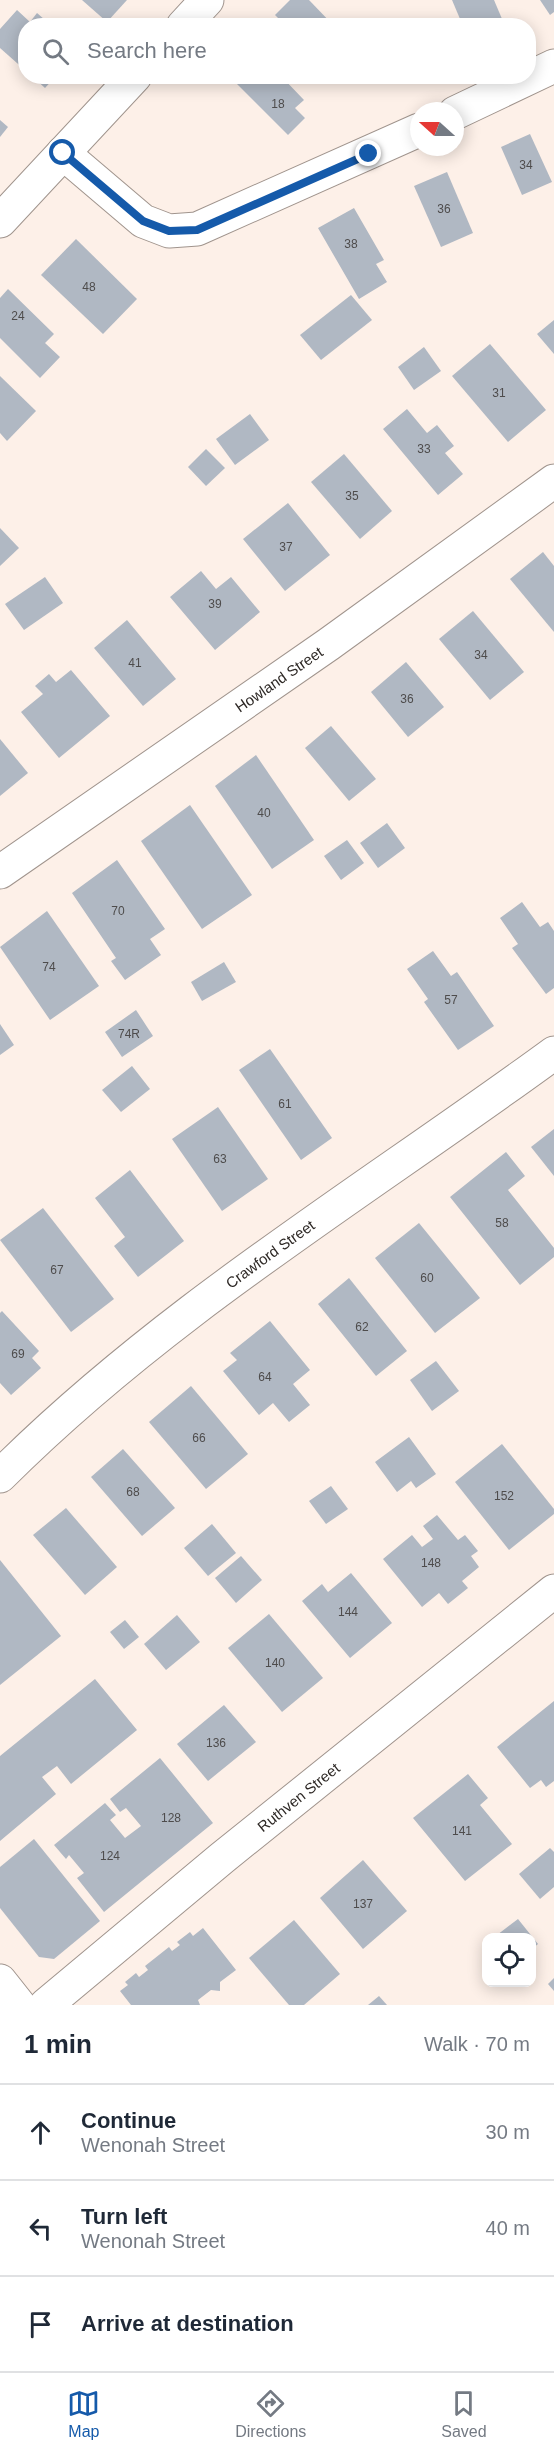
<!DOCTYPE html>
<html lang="en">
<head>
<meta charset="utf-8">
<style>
	body { margin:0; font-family:Arial,sans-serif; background:#f2f2f3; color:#1f2937 }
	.controls { position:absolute; right:18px; bottom:18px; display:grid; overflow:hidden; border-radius:12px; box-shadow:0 3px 15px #0003 }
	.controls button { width:54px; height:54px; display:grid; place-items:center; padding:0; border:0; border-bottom:2px solid #e0e1e3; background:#fff; color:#1f2937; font:30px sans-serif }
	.compass { position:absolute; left:410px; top:102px; width:54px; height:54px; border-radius:50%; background:#fff; box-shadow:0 3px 15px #0003; rotate:291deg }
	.stop { position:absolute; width:18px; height:18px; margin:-14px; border:4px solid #155aaa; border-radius:50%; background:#fff }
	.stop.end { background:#155aaa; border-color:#fff; box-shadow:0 2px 6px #0008 }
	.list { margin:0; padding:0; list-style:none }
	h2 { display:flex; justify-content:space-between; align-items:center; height:78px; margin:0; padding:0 24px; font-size:26px }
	h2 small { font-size:20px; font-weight:400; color:#747a83 }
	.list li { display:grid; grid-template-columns:39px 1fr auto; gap:18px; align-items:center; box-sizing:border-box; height:96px; padding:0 24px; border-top:2px solid #e0e1e3 }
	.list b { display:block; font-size:22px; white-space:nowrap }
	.list p { margin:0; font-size:20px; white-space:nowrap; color:#747a83 }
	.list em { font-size:20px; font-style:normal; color:#747a83 }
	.icon { flex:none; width:33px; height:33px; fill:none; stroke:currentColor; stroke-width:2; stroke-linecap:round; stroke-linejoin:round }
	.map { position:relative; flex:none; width:554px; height:2005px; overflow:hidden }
	.search { position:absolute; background:#fff; box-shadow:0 3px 15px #0003; left:18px; right:18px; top:18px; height:66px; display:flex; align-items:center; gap:15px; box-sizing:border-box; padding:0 21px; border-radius:24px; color:#747a83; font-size:22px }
	.sheet { height:366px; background:#fff }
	nav { display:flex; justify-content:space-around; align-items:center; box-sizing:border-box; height:84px; border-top:2px solid #e0e1e3; background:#fff; font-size:16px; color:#747a83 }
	nav a { display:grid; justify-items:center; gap:3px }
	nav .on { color:#155aaa }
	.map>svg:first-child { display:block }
</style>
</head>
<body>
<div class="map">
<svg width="554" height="2005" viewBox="0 0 554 2005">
	<rect width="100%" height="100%" fill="#fdf0e8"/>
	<g fill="#b0b8c3">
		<path d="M82 0H127L107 22Z"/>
		<path d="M290 0H309L334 26H286L275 15Z"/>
		<path d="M452 0H494L505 26H463Z"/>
		<path d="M540 0H554V12L550 15Z"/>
		<path d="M17 10 30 22 37 13 52 26H26V71L0 48V29Z"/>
		<path d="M421 19 424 26H406Z"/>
		<path d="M32 76H56L45 88Z"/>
		<path d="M229 76H281L304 100 295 108 305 118 288 135Z"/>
		<path d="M0 120 8 127 0 137Z"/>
		<path d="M530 134 552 182 522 195 501 147Z"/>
		<path d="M447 172 473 233 441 247 414 186Z"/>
		<path d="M354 208 384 260 376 264 387 282 359 299 318 228Z"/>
		<path d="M76 239 137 299 103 334 41 275Z"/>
		<path d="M8 289 54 334 45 343 60 357 40 378 0 338V298Z"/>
		<path d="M351 295 372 320 321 360 300 335Z"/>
		<path d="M554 320V354L537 334Z"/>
		<path d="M490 344 546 410 508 442 452 376Z"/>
		<path d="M424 347 441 371 414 390 398 367Z"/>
		<path d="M0 376 36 411 7 441 0 433Z"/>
		<path d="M407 409 427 433 437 425 454 446 445 453 463 474 438 495 383 429Z"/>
		<path d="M250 414 269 440 235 465 216 439Z"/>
		<path d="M206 449 225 468 206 486 188 467Z"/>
		<path d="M344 454 392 511 360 539 311 482Z"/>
		<path d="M288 503 330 555 285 591 243 539Z"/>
		<path d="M0 528 19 548 0 566Z"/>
		<path d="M543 552 554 566V632L510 579Z"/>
		<path d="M201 571 216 589 231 577 260 612 215 650 170 597Z"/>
		<path d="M45 577 63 603 24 630 5 604Z"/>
		<path d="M473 611 524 672 490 700 439 639Z"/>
		<path d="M127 620 176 679 143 706 94 648Z"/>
		<path d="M406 662 444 707 408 737 371 692Z"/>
		<path d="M71 670 110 716 59 758 21 712 43 694 35 686 49 674 56 682Z"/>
		<path d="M331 726 376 779 349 801 305 748Z"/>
		<path d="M0 739 28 773 0 796Z"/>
		<path d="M256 755 314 840 272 869 215 786Z"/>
		<path d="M190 805 252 895 202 929 141 841Z"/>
		<path d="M387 823 405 848 378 868 360 843Z"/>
		<path d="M347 840 364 863 341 880 324 856Z"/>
		<path d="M117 860 165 929 150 939 161 955 125 980 111 961 116 958 72 893Z"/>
		<path d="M522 902 540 927 548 922 554 931V988L546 994 512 948 518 944 500 918Z"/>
		<path d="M47 911 99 986 50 1020 0 947Z"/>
		<path d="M433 951 451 976 457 972 494 1026 458 1050 424 1002 428 999 407 969Z"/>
		<path d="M224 962 236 982 202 1001 191 982Z"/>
		<path d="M136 1010 153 1036 122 1057 105 1032Z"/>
		<path d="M0 1024 14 1045 0 1055Z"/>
		<path d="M270 1049 332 1138 301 1160 239 1070Z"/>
		<path d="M132 1066 150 1089 121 1112 102 1090Z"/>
		<path d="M218 1107 268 1179 222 1211 172 1139Z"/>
		<path d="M554 1129V1176L531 1147Z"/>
		<path d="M506 1152 525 1176 508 1190 554 1248V1257L520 1285 450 1197Z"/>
		<path d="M130 1170 184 1241 138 1277 114 1246 125 1237 95 1198Z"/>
		<path d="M43 1208 114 1299 71 1332 0 1240Z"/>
		<path d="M419 1223 480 1298 435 1333 375 1258Z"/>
		<path d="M349 1278 407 1351 376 1376 318 1304Z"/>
		<path d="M2 1311 39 1351 32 1358 41 1368 11 1395 0 1383V1313Z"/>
		<path d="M270 1321 310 1370 293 1384 310 1405 289 1422 273 1403 259 1415 223 1371 237 1360 230 1353Z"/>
		<path d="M436 1361 459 1391 432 1411 410 1380Z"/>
		<path d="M191 1386 248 1454 206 1489 149 1422Z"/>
		<path d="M409 1437 436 1474 416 1488 411 1481 397 1492 375 1462Z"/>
		<path d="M502 1444 554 1509V1514L509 1550 455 1482Z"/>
		<path d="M123 1449 175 1508 142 1536 91 1477Z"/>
		<path d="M331 1486 348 1509 326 1524 309 1501Z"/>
		<path d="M66 1508 117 1567 85 1595 33 1535Z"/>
		<path d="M437 1515 458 1540 465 1535 478 1551 471 1556 479 1567 462 1581 468 1588 448 1604 439 1593 422 1607 383 1559 412 1535 422 1547 433 1539 423 1526Z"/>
		<path d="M212 1524 236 1553 208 1576 184 1548Z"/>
		<path d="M241 1556 262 1580 236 1603 215 1578Z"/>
		<path d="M0 1560 61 1636 0 1685Z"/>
		<path d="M351 1573 392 1623 350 1658 302 1601 322 1584 328 1592Z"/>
		<path d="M269 1614 323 1678 282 1712 228 1648Z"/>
		<path d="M177 1615 200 1642 166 1670 144 1644Z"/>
		<path d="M125 1620 139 1637 124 1649 110 1632Z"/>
		<path d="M95 1679 137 1730 71 1784 57 1766 42 1777 56 1794 0 1841V1756Z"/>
		<path d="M554 1701V1781L546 1787 541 1780 530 1788 497 1747Z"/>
		<path d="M224 1705 256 1742 208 1781 177 1744Z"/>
		<path d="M160 1758 213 1823 104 1912 77 1878 84 1873 69 1855 66 1859 54 1845 105 1803 116 1815 110 1820 125 1838 141 1826 126 1808 120 1812 110 1799Z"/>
		<path d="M468 1774 488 1798 480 1805 512 1844 465 1881 413 1818Z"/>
		<path d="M34 1839 100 1921 54 1959 39 1957 0 1908V1867Z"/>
		<path d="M550 1848 554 1852V1887L540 1899 519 1874Z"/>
		<path d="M363 1860 407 1911 363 1949 320 1898Z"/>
		<path d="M518 1919 538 1944 532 1949V1938H499L497 1935Z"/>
		<path d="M294 1920 340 1974 304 2005H289L249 1958Z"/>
		<path d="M203 1928 236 1970 220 1982V1991L211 1990 198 2000 200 2005H131L120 1991 128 1985 125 1982 136 1973 139 1977 148 1970 145 1966 169 1947 172 1951 180 1945 177 1942 190 1932 193 1936Z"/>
		<path d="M554 1978V1991L548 1984Z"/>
		<path d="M379 1996 387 2005H368Z"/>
	</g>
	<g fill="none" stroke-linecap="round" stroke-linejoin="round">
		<defs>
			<g id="minor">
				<path d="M183 26 207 0"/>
				<path d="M455 113 554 66"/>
				<path d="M63 153 143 221 169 231 197 229 419 130"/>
				<path d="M0 221 135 76"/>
				<path id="s1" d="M0 872 329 644 554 481"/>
				<path id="s2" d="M0 1476C165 1311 367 1190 554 1053"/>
				<path d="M0 1981 19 2005"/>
				<path id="s3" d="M46 2005 222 1858 554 1591"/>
			</g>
		</defs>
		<use href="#minor" stroke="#a0948d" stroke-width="35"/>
		<use href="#minor" stroke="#fff" stroke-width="33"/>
	</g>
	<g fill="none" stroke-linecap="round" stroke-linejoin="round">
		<path stroke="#155aaa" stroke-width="8" d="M63 153 143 221 169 231 197 230 369 154"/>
	</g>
	<g text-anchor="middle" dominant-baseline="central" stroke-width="4.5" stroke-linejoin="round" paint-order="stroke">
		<g font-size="12" fill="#4e4c4c">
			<text x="278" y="104">18</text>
			<text x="526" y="165">34</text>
			<text x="444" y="209">36</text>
			<text x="351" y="244">38</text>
			<text x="89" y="287">48</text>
			<text x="18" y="316">24</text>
			<text x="499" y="393">31</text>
			<text x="424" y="449">33</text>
			<text x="352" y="496">35</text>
			<text x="286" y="547">37</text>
			<text x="215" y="604">39</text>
			<text x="481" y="655">34</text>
			<text x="135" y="663">41</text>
			<text x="407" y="699">36</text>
			<text x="264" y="813">40</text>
			<text x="118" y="911">70</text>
			<text x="49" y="967">74</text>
			<text x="451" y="1000">57</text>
			<text x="129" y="1034">74R</text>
			<text x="285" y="1104">61</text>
			<text x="220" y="1159">63</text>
			<text x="502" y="1223">58</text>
			<text x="57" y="1270">67</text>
			<text x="427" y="1278">60</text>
			<text x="362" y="1327">62</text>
			<text x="18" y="1354">69</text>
			<text x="265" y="1377">64</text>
			<text x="199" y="1438">66</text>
			<text x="133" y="1492">68</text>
			<text x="504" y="1496">152</text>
			<text x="431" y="1563">148</text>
			<text x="348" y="1612">144</text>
			<text x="275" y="1663">140</text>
			<text x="216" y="1743">136</text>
			<text x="171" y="1818">128</text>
			<text x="462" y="1831">141</text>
			<text x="110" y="1856">124</text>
			<text x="363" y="1904">137</text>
		</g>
		<g font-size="15" fill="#2d2825" stroke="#fff">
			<text stroke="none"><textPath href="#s1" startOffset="339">Howland Street</textPath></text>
			<text stroke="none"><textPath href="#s2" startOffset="350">Crawford Street</textPath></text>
			<text stroke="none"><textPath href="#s3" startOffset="327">Ruthven Street</textPath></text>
		</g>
	</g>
</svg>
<div class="controls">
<button><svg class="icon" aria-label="locate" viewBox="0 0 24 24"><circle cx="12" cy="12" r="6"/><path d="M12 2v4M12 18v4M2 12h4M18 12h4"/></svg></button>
</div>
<svg class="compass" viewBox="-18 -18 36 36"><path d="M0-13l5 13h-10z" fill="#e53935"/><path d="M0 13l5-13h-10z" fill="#747a83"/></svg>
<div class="stop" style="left:63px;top:153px"></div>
<div class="stop end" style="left:369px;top:154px"></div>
<div class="search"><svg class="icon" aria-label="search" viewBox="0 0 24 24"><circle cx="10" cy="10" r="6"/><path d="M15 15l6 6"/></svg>Search here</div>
</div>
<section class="sheet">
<h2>1 min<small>Walk · 70 m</small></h2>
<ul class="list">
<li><svg class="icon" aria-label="ahead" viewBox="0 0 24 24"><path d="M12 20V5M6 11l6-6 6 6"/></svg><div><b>Continue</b><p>Wenonah Street</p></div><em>30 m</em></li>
<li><svg class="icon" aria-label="left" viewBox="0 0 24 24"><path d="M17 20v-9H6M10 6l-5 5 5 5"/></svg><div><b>Turn left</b><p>Wenonah Street</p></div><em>40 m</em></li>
<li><svg class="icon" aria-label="arrive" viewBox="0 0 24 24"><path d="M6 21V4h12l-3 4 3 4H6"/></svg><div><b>Arrive at destination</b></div></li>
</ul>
</section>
<nav>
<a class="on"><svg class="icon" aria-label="map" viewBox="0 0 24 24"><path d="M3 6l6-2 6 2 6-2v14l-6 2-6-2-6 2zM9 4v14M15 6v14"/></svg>Map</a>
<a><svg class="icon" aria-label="directions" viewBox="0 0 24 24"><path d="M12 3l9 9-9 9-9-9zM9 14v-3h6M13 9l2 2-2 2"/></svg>Directions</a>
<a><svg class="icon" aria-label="saved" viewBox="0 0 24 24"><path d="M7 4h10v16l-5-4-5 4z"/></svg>Saved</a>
</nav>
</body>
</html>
